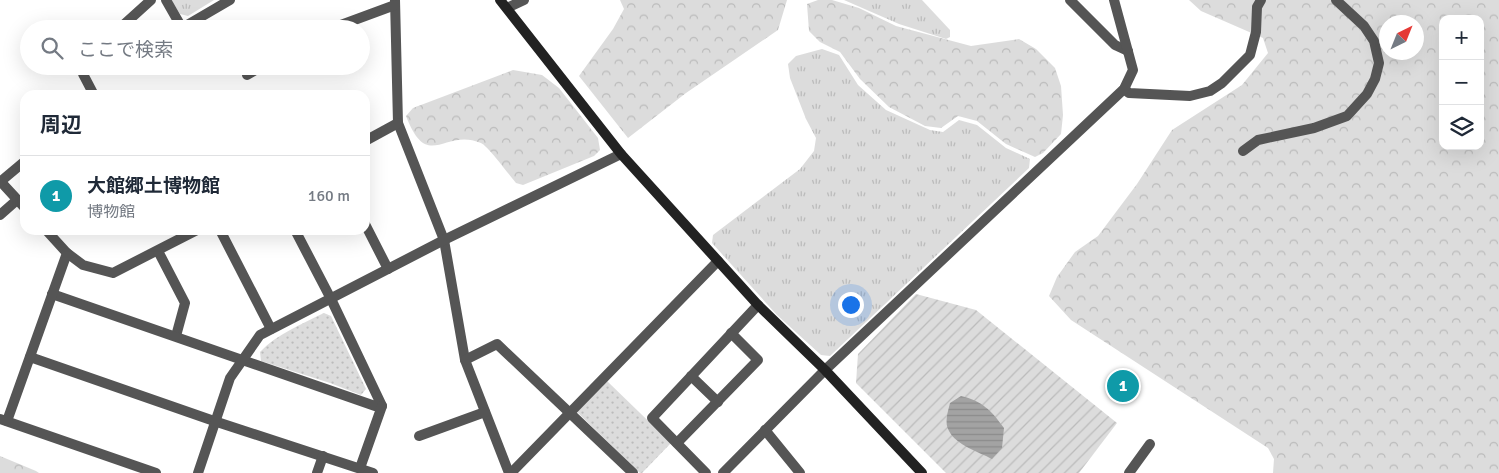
<!DOCTYPE html>
<html lang="ja">
<head>
<meta charset="utf-8">
<style>
	body { margin:0; font-family:Signika,"Noto Sans JP",sans-serif; background:#f2f2f3; color:#1f2937 }
	.controls { position:absolute; right:15px; top:15px; display:grid; overflow:hidden; border-radius:10px; box-shadow:0 5px 20px #0002 }
	.controls button { width:45px; height:45px; display:grid; place-items:center; padding:0; border:0; border-bottom:1px solid #e0e1e3; background:#fff; color:#1f2937; font:25px sans-serif }
	.compass { position:absolute; left:1379px; top:15px; width:45px; height:45px; border-radius:50%; background:#fff; box-shadow:0 5px 20px #0002; rotate:43deg }
	.you { position:absolute; left:850px; top:304px; width:18px; height:18px; margin:-12px; border:4px solid #fff; border-radius:50%; background:#1a73e8; box-shadow:0 0 0 8px #1a73e833 }
	.badge { display:grid; place-items:center; width:32px; height:32px; border-radius:50%; background:#0b8043; color:#fff; font-size:16px; font-weight:700 }
	.pin { position:absolute; translate:-50% -50%; border:2px solid #fff; box-shadow:0 1px 5px #0006 }
	.list { margin:0; padding:0; list-style:none }
	h2 { display:flex; justify-content:space-between; align-items:center; height:65px; margin:0; padding:0 20px; font-size:21px }
	h2 small { font-size:16px; font-weight:400; color:#747a83 }
	.list li { display:grid; grid-template-columns:32px 1fr auto; gap:15px; align-items:center; box-sizing:border-box; height:80px; padding:0 20px; border-top:1px solid #e0e1e3 }
	.list b { display:block; font-size:19px; white-space:nowrap }
	.list p { margin:0; font-size:16px; white-space:nowrap; color:#747a83 }
	.list em { font-size:16px; font-style:normal; color:#747a83 }
	.icon { flex:none; width:28px; height:28px; fill:none; stroke:currentColor; stroke-width:2; stroke-linecap:round; stroke-linejoin:round }
	.map { position:relative; flex:none; width:1499px; height:473px; overflow:hidden }
	.search { position:absolute; background:#fff; box-shadow:0 5px 20px #0002; left:20px; top:20px; width:350px; height:55px; display:flex; align-items:center; gap:12px; box-sizing:border-box; padding:0 18px; border-radius:28px; color:#747a83; font-size:19px }
	.panel { position:absolute; background:#fff; box-shadow:0 5px 20px #0002; left:20px; top:90px; width:350px; height:145px; border-radius:15px }
	.map>svg:first-child { display:block }
</style>
</head>
<body>
<div class="map">
<svg width="1499" height="473" viewBox="0 0 1499 473">
	<defs>
		<pattern id="grass-tufts" width="24" height="20" patternUnits="userSpaceOnUse" patternTransform="scale(1.25)"><rect width="24" height="20" fill="#dcdcdc"/><path d="M3 7l-1-3M5 7V3M7 7l1-3M15 17l-1-3M17 17v-4M19 17l1-3" fill="none" stroke="#bbb"/></pattern>
		<pattern id="forest-crowns" width="20" height="18" patternUnits="userSpaceOnUse" patternTransform="scale(1.25)"><rect width="20" height="18" fill="#dcdcdc"/><path d="M2 6a3 3 0 1 1 6 0M12 15a3 3 0 1 1 6 0" fill="none" stroke="#bbb"/></pattern>
		<pattern id="park-dots" width="8" height="8" patternUnits="userSpaceOnUse" patternTransform="scale(1.25)"><rect width="8" height="8" fill="#dcdcdc"/><path d="M2 2h.1M6 6h.1" fill="none" stroke="#bbb" stroke-width="1.8" stroke-linecap="round"/></pattern>
		<pattern id="garden-furrows" width="10" height="10" patternUnits="userSpaceOnUse" patternTransform="scale(1.25)"><rect width="10" height="10" fill="#dcdcdc"/><path d="M-1 1l2-2M0 10L10 0M9 11l2-2" fill="none" stroke="#bbb"/></pattern>
		<pattern id="water-rules" width="6" height="5" patternUnits="userSpaceOnUse" patternTransform="scale(1.25)"><rect width="6" height="5" fill="#a3a3a3"/><path d="M0 2.5h6" fill="none" stroke="#8b8b8b"/></pattern>
	</defs>
	<rect width="100%" height="100%" fill="#fff"/>
	<g fill="url(#grass-tufts)">
		<path d="M171 0H214L188 16 180 14Z"/>
		<path d="M844 0H922L950 30V37L946 39 899 24Z"/>
		<path d="M822 49 839 55 858 85 886 110 930 130 943 132 959 120 977 125 1006 148 1030 159 1029 168 830 356 821 355 777 315 712 243 713 235 800 169 814 151 816 138 806 119 790 78 788 64 796 56Z"/>
	</g>
	<g fill="url(#forest-crowns)" fill-rule="evenodd">
		<path d="M620 0H787L778 30 686 93 628 138 579 76 613 29 624 9Z"/>
		<path d="M818 0H832L859 8 896 26 971 46 1019 39 1036 49 1055 68 1061 86 1063 115 1061 134 1043 153 1035 157 1006 144 977 121 958 116 941 128 925 126 889 107 860 79 840 52 820 42 809 31 807 4Z"/>
		<path d="M1189 0H1499V473H1273L1274 459 1268 448 1071 320 1049 296 1057 277 1075 252 1098 236 1137 184 1172 130 1242 85 1268 53 1263 38 1201 11ZM1443 19H1480V146H1443ZM1386 22H1416V52H1386Z"/>
		<path d="M513 70 542 75 559 88 598 138 600 150 594 156 523 185 516 183C509 175 488 146 481 143 444 127 428 173 406 116L413 108Z"/>
		<path d="M0 456 36 471 39 473H0Z"/>
	</g>
	<g fill="url(#park-dots)">
		<path d="M324 313 331 316 366 389 361 395 330 383 261 361 260 352C277 334 302 324 324 313Z"/>
		<path d="M607 381 671 443 642 473H640L577 412Z"/>
	</g>
	<path fill="url(#garden-furrows)" d="M916 294 976 310 1117 423 1079 473H946L856 383 858 354Z"/>
	<path fill="url(#water-rules)" d="M961 396C982 401 991 410 1004 428L1002 448 992 459C979 452 956 445 949 431 944 423 948 411 950 403Z"/>
	<g fill="none" stroke-linecap="round" stroke-linejoin="round">
		<g stroke="#555" stroke-width="10">
			<path d="M166 0 182 28 230 0"/>
			<path d="M395 0 398 123 444 240 465 360 509 473"/>
			<path d="M1070 0 1115 45 1128 51"/>
			<path d="M507 8 524 0"/>
			<path d="M119 29 151 0"/>
			<path d="M330 29 395 5"/>
			<path d="M85 66 83 74 94 95"/>
			<path d="M247 75 262 66"/>
			<path d="M1124 89 1129 93 1190 96 1210 91 1222 83 1250 55 1256 32 1257 7 1261 0"/>
			<path d="M365 141 398 123"/>
			<path d="M1243 151 1258 140 1314 128 1347 116 1367 94 1375 79 1379 63 1374 41 1364 26 1336 0"/>
			<path d="M0 181 25 208"/>
			<path d="M0 182 25 161"/>
			<path d="M0 215 17 200"/>
			<path d="M365 224 388 269"/>
			<path d="M46 230 67 253 83 265 113 273 197 230"/>
			<path d="M220 230 271 329"/>
			<path d="M158 251 185 303 176 336"/>
			<path d="M52 294 375 406H382L331 299 295 230"/>
			<path d="M30 357 214 421 373 473"/>
			<path d="M465 360 497 344 633 473"/>
			<path d="M691 376 718 402"/>
			<path d="M0 419 156 473"/>
			<path d="M7 421 67 253"/>
			<path d="M765 430 800 473"/>
			<path d="M419 436 485 412"/>
			<path d="M677 443 758 360 731 333"/>
			<path d="M360 468 382 406"/>
			<path d="M198 473 230 378 260 335 444 240 621 154"/>
			<path d="M317 473 323 456"/>
			<path d="M511 473 718 261"/>
			<path d="M706 473 652 418 758 305"/>
			<path d="M723 473 825 370 1124 89 1133 70 1114 0"/>
			<path d="M1129 473 1150 444"/>
		</g>
		<path stroke="#222" stroke-width="10" d="M500 0 621 154 758 305 825 370 922 473"/>
	</g>
</svg>
<div class="controls">
<button>+</button>
<button>−</button>
<button><svg class="icon" aria-label="layers" viewBox="0 0 24 24"><path d="M12 4l9 5-9 5-9-5zM3 14l9 5 9-5"/></svg></button>
</div>
<svg class="compass" viewBox="-18 -18 36 36"><path d="M0-13l5 13h-10z" fill="#e53935"/><path d="M0 13l5-13h-10z" fill="#747a83"/></svg>
<div class="you"></div>
<div class="pin badge" style="left:1123px;top:386px;background:#0f9aa8">1</div>
<div class="search"><svg class="icon" aria-label="search" viewBox="0 0 24 24"><circle cx="10" cy="10" r="6"/><path d="M15 15l6 6"/></svg>ここで検索</div>
<section class="panel">
<h2>周辺<small></small></h2>
<ul class="list">
<li><span class="badge" style="background:#0f9aa8">1</span><div><b>大館郷土博物館</b><p>博物館</p></div><em>160 m</em></li>
</ul>
</section>
</div>
</body>
</html>
